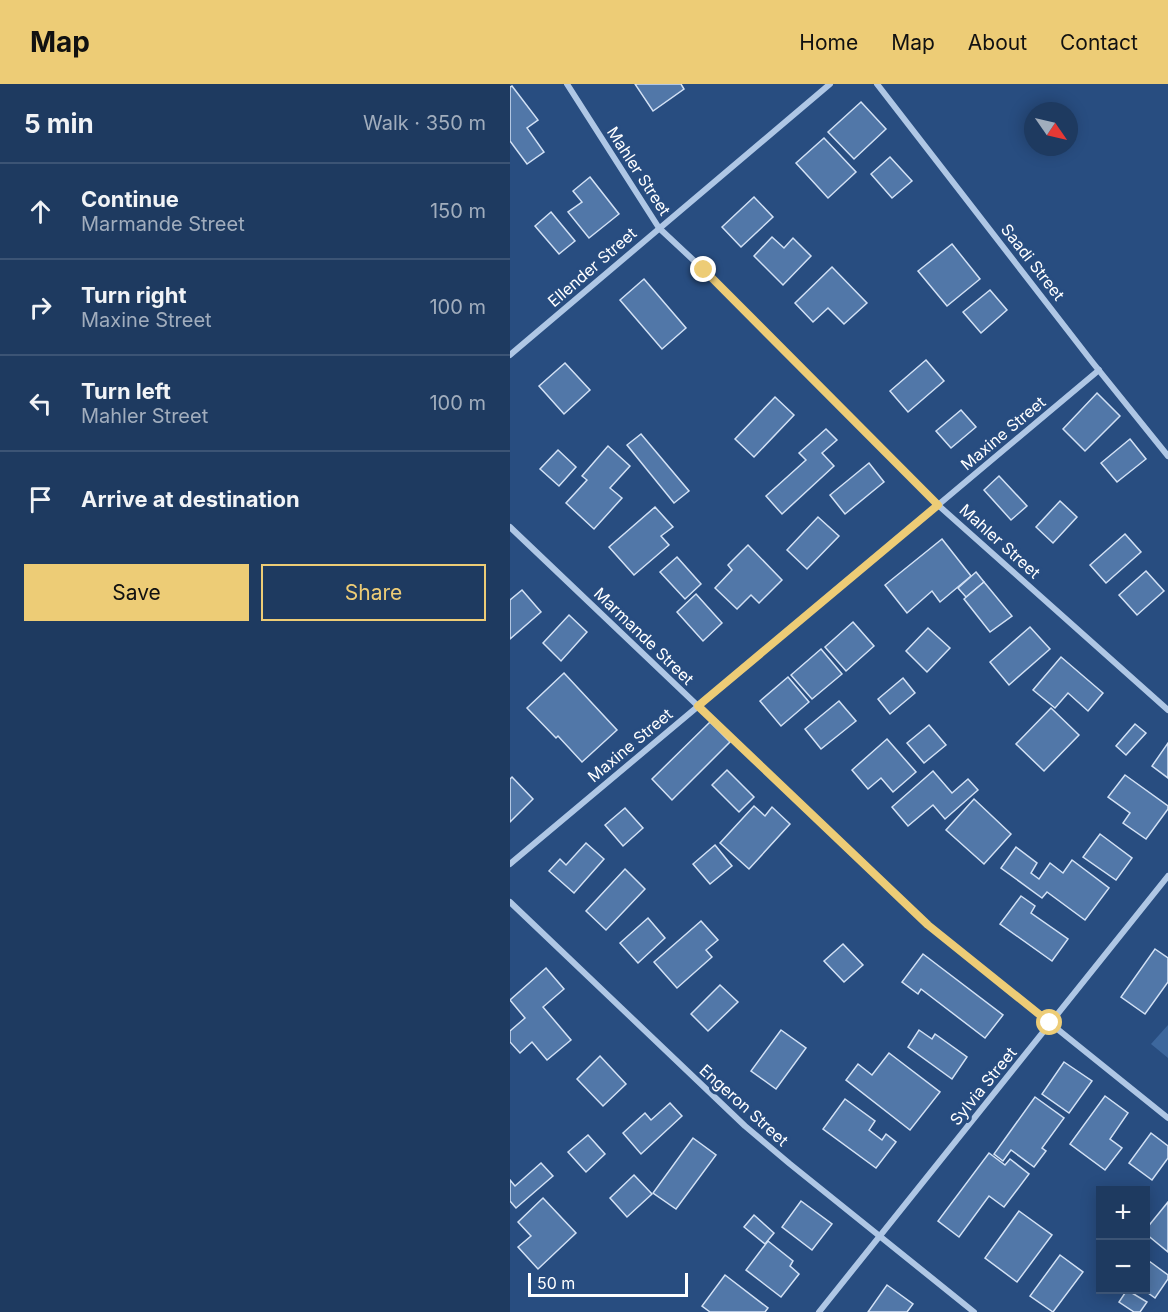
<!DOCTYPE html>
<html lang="en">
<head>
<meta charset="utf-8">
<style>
	body { margin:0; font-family:Inter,sans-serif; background:#264166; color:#f1f3f6 }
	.controls { position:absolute; right:18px; bottom:18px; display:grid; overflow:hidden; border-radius:0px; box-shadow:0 3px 15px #0003 }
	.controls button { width:54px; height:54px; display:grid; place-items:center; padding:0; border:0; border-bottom:2px solid #3c5475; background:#1e3a60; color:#f1f3f6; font:30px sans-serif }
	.compass { position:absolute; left:514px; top:18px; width:54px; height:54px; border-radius:50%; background:#1e3a60; box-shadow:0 3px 15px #0003; rotate:124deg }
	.scale { position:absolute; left:18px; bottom:15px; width:160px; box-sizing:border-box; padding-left:6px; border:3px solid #fff; border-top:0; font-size:16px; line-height:21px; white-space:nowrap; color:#fff; -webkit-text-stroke:4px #284d80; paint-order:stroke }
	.stop { position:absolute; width:18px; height:18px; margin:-14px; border:4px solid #edcc76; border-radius:50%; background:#fff }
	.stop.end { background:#edcc76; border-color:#fff; box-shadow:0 2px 6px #0008 }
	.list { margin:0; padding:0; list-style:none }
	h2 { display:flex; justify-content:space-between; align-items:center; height:78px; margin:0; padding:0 24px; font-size:26px }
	h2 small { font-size:20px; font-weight:400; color:#a1adbd }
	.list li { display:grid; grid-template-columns:39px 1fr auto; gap:18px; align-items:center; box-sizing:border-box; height:96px; padding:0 24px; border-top:2px solid #3c5475 }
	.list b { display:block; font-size:22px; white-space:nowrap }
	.list p { margin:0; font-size:20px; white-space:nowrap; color:#a1adbd }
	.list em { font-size:20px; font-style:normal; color:#a1adbd }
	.actions { display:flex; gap:12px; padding:18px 24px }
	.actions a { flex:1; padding:14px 0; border:2px solid #edcc76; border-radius:0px; text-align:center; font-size:21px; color:#edcc76 }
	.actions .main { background:#edcc76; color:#111 }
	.icon { flex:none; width:33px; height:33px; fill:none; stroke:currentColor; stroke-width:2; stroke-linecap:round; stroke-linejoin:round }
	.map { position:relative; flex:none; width:658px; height:1228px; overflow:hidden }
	header { display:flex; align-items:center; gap:36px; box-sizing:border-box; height:84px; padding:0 30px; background:#edcc76; color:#111 }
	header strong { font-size:28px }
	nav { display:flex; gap:33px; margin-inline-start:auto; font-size:21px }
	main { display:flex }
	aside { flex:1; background:#1e3a60 }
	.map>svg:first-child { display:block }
</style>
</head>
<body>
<header>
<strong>Map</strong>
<nav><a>Home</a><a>Map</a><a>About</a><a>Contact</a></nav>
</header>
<main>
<aside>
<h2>5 min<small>Walk · 350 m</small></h2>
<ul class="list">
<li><svg class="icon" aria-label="ahead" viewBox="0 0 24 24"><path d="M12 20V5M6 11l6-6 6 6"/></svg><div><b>Continue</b><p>Marmande Street</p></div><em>150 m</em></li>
<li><svg class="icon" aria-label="right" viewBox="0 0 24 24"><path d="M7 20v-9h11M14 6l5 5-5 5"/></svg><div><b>Turn right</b><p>Maxine Street</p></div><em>100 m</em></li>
<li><svg class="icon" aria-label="left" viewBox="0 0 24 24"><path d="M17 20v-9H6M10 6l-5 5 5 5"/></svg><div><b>Turn left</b><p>Mahler Street</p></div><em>100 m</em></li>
<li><svg class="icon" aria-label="arrive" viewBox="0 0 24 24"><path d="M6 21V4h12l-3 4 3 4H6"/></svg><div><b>Arrive at destination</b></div></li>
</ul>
<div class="actions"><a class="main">Save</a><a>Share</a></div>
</aside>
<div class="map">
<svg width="658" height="1228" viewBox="0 0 658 1228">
	<rect width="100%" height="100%" fill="#284d80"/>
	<path fill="#3d679d" d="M658 941V974L641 960Z"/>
	<g fill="#5177a8" stroke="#d2e1f5" stroke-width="1.5">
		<path d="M125 0H171L174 5 143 27Z"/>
		<path d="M2 2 28 36 17 44 34 68 17 80 0 57V3Z"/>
		<path d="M351 18 376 45 344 75 318 48Z"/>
		<path d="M314 54 346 88 318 114 286 79Z"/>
		<path d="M380 73 402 97 382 114 361 90Z"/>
		<path d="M80 93 109 130 79 154 58 128 72 118 63 107Z"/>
		<path d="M244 113 263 133 231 163 212 143Z"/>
		<path d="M41 128 65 157 49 170 25 142Z"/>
		<path d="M262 153 274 164 283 154 301 172 273 201 244 172Z"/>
		<path d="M442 160 470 195 437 222 408 187Z"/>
		<path d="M322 183 357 219 334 240 318 224 303 238 285 219Z"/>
		<path d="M134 195 176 244 152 265 110 216Z"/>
		<path d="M480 206 497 226 471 249 453 228Z"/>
		<path d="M416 276 434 297 398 328 380 307Z"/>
		<path d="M55 279 80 306 54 330 29 302Z"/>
		<path d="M587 309 610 332 575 367 553 345Z"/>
		<path d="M265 313 284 331 244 373 225 355Z"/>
		<path d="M451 326 466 343 441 364 426 347Z"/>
		<path d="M316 345 327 356 312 369 324 382 272 430 256 412 296 376 289 369Z"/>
		<path d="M131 350 179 407 164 419 117 361Z"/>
		<path d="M620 355 636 375 607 398 591 379Z"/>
		<path d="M98 362 120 382 100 404 112 414 84 445 56 419 77 396 72 392Z"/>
		<path d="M48 366 66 383 49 402 30 385Z"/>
		<path d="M359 379 374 398 335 430 320 411Z"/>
		<path d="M489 392 517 422 501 436 474 406Z"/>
		<path d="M550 417 567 433 543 459 526 443Z"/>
		<path d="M145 423 163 443 151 452 159 461 124 491 99 463Z"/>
		<path d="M308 433 329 452 297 485 277 466Z"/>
		<path d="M615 450 631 468 596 499 580 481Z"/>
		<path d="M432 455 461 492 430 518 422 507 397 529 375 501Z"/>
		<path d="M238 461 272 496 249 519 241 511 227 525 205 504 222 486 218 481Z"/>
		<path d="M167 473 191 500 175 515 150 488Z"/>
		<path d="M636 487 654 507 627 531 609 511Z"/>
		<path d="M466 488 474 498 456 513 448 504Z"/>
		<path d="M474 498 502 532 480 548 454 515Z"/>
		<path d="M12 506 31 528 0 555V516Z"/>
		<path d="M186 510 212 539 193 557 167 528Z"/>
		<path d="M59 531 77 548 51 577 33 559Z"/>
		<path d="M343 538 364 562 336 587 315 563Z"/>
		<path d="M520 543 540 565 499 601 480 578Z"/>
		<path d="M418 544 440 564 417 588 396 567Z"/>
		<path d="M311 565 332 590 302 615 281 591Z"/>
		<path d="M551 573 593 609 578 627 558 609 545 624 523 606Z"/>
		<path d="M54 589 107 646 72 678 48 652 46 654 17 624Z"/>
		<path d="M278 593 299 618 271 642 250 617Z"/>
		<path d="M393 594 405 609 380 630 368 615Z"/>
		<path d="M329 617 346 637 311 665 295 645Z"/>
		<path d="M541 624 569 651 534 687 506 660Z"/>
		<path d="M200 638 220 658 162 716 142 695Z"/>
		<path d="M625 640 636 649 616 671 606 662Z"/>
		<path d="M419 641 436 661 414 679 397 659Z"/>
		<path d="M377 655 406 688 383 708 371 694 358 705 342 686Z"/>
		<path d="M658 659V694L642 682Z"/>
		<path d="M217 686 244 713 229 728 202 701Z"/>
		<path d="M423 687 442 709 458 695 468 706 435 735 423 721 398 742 382 723Z"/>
		<path d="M615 691 658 722V725L636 755 613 739 620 729 598 713Z"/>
		<path d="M2 693 23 715 0 738V695Z"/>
		<path d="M464 715 501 750 474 780 436 746Z"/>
		<path d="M244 722 255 732 262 723 280 740 239 785 210 759Z"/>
		<path d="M115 724 133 744 113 762 95 741Z"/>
		<path d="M590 750 622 774 606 796 573 773Z"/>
		<path d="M76 759 94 775 64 809 39 787 50 775 56 781Z"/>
		<path d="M205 761 222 782 200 800 183 780Z"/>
		<path d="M506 763 527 779 521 789 529 795 540 779 553 789 562 776 599 804 575 836 537 808 532 814 491 784Z"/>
		<path d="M115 785 135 805 96 846 76 827Z"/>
		<path d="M511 812 525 822 521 829 558 855 542 877 490 840Z"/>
		<path d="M138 834 155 854 128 879 110 859Z"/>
		<path d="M191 837 208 856 196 866 202 873 167 904 144 878Z"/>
		<path d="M333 860 353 881 334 898 314 877Z"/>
		<path d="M645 865 658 874V898L635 930 611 913Z"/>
		<path d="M413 870 493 931 475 954 411 905 408 910 392 898Z"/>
		<path d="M36 884 54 905 33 923 61 956 37 976 22 958 10 969 0 958V947L15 934 0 916Z"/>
		<path d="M210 901 228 918 198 947 181 930Z"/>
		<path d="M271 946 296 964 266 1005 241 987Z"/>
		<path d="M409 946 422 955 425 950 457 973 442 995 398 963Z"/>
		<path d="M379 969 430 1008 400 1046 336 996 348 980 362 991Z"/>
		<path d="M90 972 116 1000 93 1022 67 995Z"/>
		<path d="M554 978 582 997 559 1029 532 1010Z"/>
		<path d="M595 1012 618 1029 600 1055 612 1064 595 1086 560 1060Z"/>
		<path d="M525 1013 554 1034 532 1064 536 1067 524 1083 501 1066 493 1077 484 1070Z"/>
		<path d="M335 1015 365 1037 359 1046 372 1056 376 1050 386 1058 366 1084 313 1045Z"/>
		<path d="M160 1019 172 1032 131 1070 113 1049 135 1029 141 1036Z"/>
		<path d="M641 1049 658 1062V1074L642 1096 619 1079Z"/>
		<path d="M78 1051 95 1070 76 1088 58 1068Z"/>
		<path d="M183 1054 206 1071 166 1125 143 1109Z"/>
		<path d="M479 1069 495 1081 500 1075 519 1090 494 1123 479 1112 449 1153 428 1137Z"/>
		<path d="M31 1079 43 1092 6 1124 0 1117V1096L5 1102Z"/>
		<path d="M124 1091 142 1110 117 1133 100 1114Z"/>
		<path d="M33 1114 66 1149 28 1185 8 1163 21 1152 8 1138Z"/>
		<path d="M291 1117 322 1140 302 1166 272 1143Z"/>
		<path d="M658 1118V1168L636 1150V1145Z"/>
		<path d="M509 1127 542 1151 507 1198 475 1174Z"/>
		<path d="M244 1131 264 1149 255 1160 234 1143Z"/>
		<path d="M258 1157 283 1177 280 1182 289 1190 271 1213 236 1186Z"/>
		<path d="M550 1171 573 1188 543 1228 520 1212Z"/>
		<path d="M639 1177 658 1191V1195L645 1214 634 1206H636V1182Z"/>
		<path d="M215 1191 258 1224 255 1228H200L192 1222Z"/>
		<path d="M377 1201 403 1220 397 1228H358Z"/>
		<path d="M617 1206 637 1218 630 1228H624L609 1218Z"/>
	</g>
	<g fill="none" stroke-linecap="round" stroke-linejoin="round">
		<g stroke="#afc7e5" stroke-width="6">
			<path d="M57 0 149 144 194 186 428 421 658 626"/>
			<path d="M367 0 583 279 658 372"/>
			<path d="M0 271 320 0"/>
			<path d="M0 443 418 841 658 1034"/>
			<path d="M0 780 589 286"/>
			<path d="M0 818 235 1042 280 1080 464 1228"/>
			<path d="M309 1228 658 792"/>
		</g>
	</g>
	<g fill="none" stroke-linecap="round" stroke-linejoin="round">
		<path stroke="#edcc76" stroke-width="8" d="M194 186 428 421 188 622 418 841 540 939"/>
	</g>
	<g text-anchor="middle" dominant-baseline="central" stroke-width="6" stroke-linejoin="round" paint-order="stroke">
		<g font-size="16" fill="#fff" stroke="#284d80">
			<text transform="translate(129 87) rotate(57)">Mahler Street</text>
			<text transform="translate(523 178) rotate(52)">Saadi Street</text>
			<text transform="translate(82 183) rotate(-41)">Ellender Street</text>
			<text transform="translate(493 349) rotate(-40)">Maxine Street</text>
			<text transform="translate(490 457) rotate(42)">Mahler Street</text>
			<text transform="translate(134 552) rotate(44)">Marmande Street</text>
			<text transform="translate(120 661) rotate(-40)">Maxine Street</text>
			<text transform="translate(473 1002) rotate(-51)">Sylvia Street</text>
			<text transform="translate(234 1021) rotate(42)">Engeron Street</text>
		</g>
	</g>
</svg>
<div class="controls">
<button>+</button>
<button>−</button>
</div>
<svg class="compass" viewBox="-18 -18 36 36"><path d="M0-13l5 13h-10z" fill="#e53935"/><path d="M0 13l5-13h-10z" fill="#a1adbd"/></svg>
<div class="scale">50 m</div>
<div class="stop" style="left:540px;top:939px"></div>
<div class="stop end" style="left:194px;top:186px"></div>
</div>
</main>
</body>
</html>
